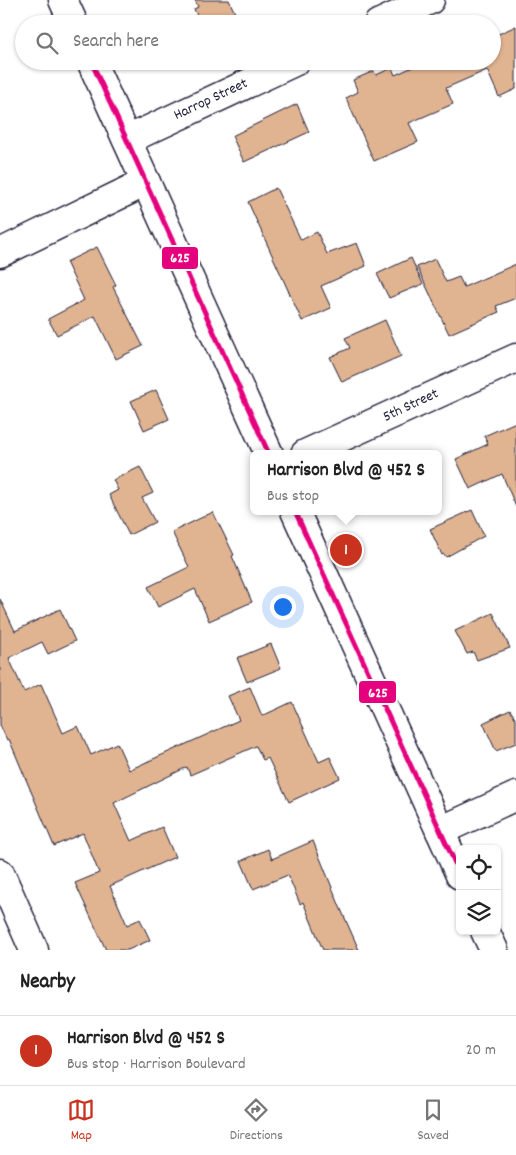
<!DOCTYPE html>
<html lang="en">
<head>
<meta charset="utf-8">
<style>
	body { margin:0; font-family:Dekko,sans-serif; background:#f2f2f2; color:#222 }
	.controls { position:absolute; right:15px; bottom:15px; display:grid; overflow:hidden; border-radius:8px; box-shadow:0 1px 4px #0004 }
	.controls button { width:45px; height:45px; display:grid; place-items:center; padding:0; border:0; border-bottom:1px solid #e0e0e0; background:#fff; color:#222; font:25px sans-serif }
	.you { position:absolute; left:282px; top:606px; width:18px; height:18px; margin:-12px; border:4px solid #fff; border-radius:50%; background:#1a73e8; box-shadow:0 0 0 8px #1a73e833 }
	.badge { display:grid; place-items:center; width:32px; height:32px; border-radius:50%; background:#c8321e; color:#fff; font-size:16px; font-weight:700 }
	.pin { position:absolute; translate:-50% -50%; border:2px solid #fff; box-shadow:0 1px 5px #0006 }
	.popup { position:absolute; left:250px; top:450px; width:192px; height:65px; box-sizing:border-box; display:grid; place-content:center; border-radius:8px; background:#fff; filter:drop-shadow(0 1px 4px #0005); font-size:16px; white-space:nowrap; color:#767676 }
	.popup b { font-size:19px; color:#222 }
	.popup::after { content:''; position:absolute; left:50%; top:100%; margin-left:-10px; border:10px solid transparent; border-top-color:#fff }
	.list { margin:0; padding:0; list-style:none }
	h2 { display:flex; justify-content:space-between; align-items:center; height:65px; margin:0; padding:0 20px; font-size:21px }
	h2 small { font-size:16px; font-weight:400; color:#767676 }
	.list li { display:grid; grid-template-columns:32px 1fr auto; gap:15px; align-items:center; box-sizing:border-box; height:70px; padding:0 20px; border-top:1px solid #e0e0e0 }
	.list b { display:block; font-size:19px; white-space:nowrap }
	.list p { margin:0; font-size:16px; white-space:nowrap; color:#767676 }
	.list em { font-size:16px; font-style:normal; color:#767676 }
	.icon { flex:none; width:28px; height:28px; fill:none; stroke:currentColor; stroke-width:2; stroke-linecap:round; stroke-linejoin:round }
	.map { position:relative; flex:none; width:516px; height:950px; overflow:hidden }
	.search { position:absolute; background:#fff; box-shadow:0 1px 4px #0004; left:15px; right:15px; top:15px; height:55px; display:flex; align-items:center; gap:12px; box-sizing:border-box; padding:0 18px; border-radius:28px; color:#767676; font-size:19px }
	.sheet { height:135px; background:#fff }
	nav { display:flex; justify-content:space-around; align-items:center; box-sizing:border-box; height:70px; border-top:1px solid #e0e0e0; background:#fff; font-size:14px; color:#767676 }
	nav a { display:grid; justify-items:center; gap:2px }
	nav .on { color:#c8321e }
	.map>svg:first-child { display:block }
</style>
</head>
<body>
<div class="map">
<svg width="516" height="950" viewBox="0 0 516 950">
	<rect width="100%" height="100%" fill="#fff"/>
	<filter id="ink" filterUnits="userSpaceOnUse"><feTurbulence type="fractalNoise" baseFrequency=".02" numOctaves="2"/><feDisplacementMap in="SourceGraphic" scale="10" xChannelSelector="R" yChannelSelector="G"/><feConvolveMatrix kernelMatrix="1 2 1 2 8 2 1 2 1" color-interpolation-filters="sRGB"/></filter>
	<g filter="url(#ink)">
		<g fill="#e0b391" stroke="#22223b">
			<path d="M195 0H229L240 24H201L194 9 198 7Z"/>
			<path d="M516 26V89L499 97 487 70 446 88 453 104 409 123 418 142 374 161 346 98 358 92 353 80 374 71 376 75 392 68 395 75 426 61H492V37Z"/>
			<path d="M297 104 309 132 244 162 232 136Z"/>
			<path d="M276 188 301 240 317 232 327 254 357 243 366 266 321 286 331 308 302 321 248 202Z"/>
			<path d="M97 247 116 285 113 287 143 346 116 359 95 316 57 335 48 319 84 300 66 262Z"/>
			<path d="M411 258 423 284 389 298 377 274Z"/>
			<path d="M435 259 446 282 459 277 464 287 516 264V298L496 306 499 312 449 334 417 267Z"/>
			<path d="M385 320 401 356 342 382 330 357 350 348 345 338Z"/>
			<path d="M156 390 169 419 144 430 131 401Z"/>
			<path d="M516 422V507L502 474 470 489 456 459 488 444 484 436Z"/>
			<path d="M140 467 153 493 142 498 155 522 129 535 109 495 118 490 113 480Z"/>
			<path d="M472 510 484 536 446 557 444 554 442 555 430 529Z"/>
			<path d="M213 512 234 555 232 556 252 602 209 621 195 589 158 607 148 587 189 567 172 532Z"/>
			<path d="M0 599 15 631 60 609 75 641 48 654 42 642 9 658 24 692 41 684 63 733 78 726 91 755 117 743 129 770 239 720 228 696 250 687 262 716 292 702 319 762 330 757 340 778 289 802 268 758 263 760 256 746 190 775 187 767 114 803 131 841 162 827 175 857 110 886 127 925 140 919 150 940 128 950H106L75 883 99 873 83 833 54 846 9 739 7 740 0 725Z"/>
			<path d="M493 613 510 648 477 660 473 652 467 654 455 631Z"/>
			<path d="M271 644 281 668 247 682 237 658Z"/>
			<path d="M510 710 516 719V743L496 751 483 723Z"/>
			<path d="M313 841 340 907 359 950H323L303 902 300 904 288 875 253 889 241 861 268 849 272 859Z"/>
		</g>
		<g fill="none" stroke-linecap="round" stroke-linejoin="round">
			<defs>
				<g id="minor">
					<path d="M378 24 430 0"/>
					<path d="M127 140 296 61"/>
					<path d="M0 253 146 182"/>
					<path d="M305 454 516 358"/>
					<path d="M440 831 516 796"/>
					<path d="M0 873 34 950"/>
				</g>
				<g id="major">
					<path d="M63 0 74 24"/>
					<path d="M91 61 269 454"/>
					<path d="M295 511 460 875"/>
					<path d="M485 931 494 950"/>
				</g>
			</defs>
			<use href="#minor" stroke="#22223b" stroke-width="31"/>
			<use href="#major" stroke="#22223b" stroke-width="31"/>
			<use href="#minor" stroke="#fff" stroke-width="28"/>
			<use href="#major" stroke="#fff" stroke-width="28"/>
			<defs>
				<g id="bus-1">
					<path d="M91 61 269 454"/>
					<path d="M295 511 460 874"/>
				</g>
			</defs>
			<use href="#bus-1" stroke="#fff" stroke-width="9"/>
			<use href="#bus-1" stroke="#e5007d" stroke-width="5"/>
		</g>
	</g>
	<g text-anchor="middle" dominant-baseline="central" stroke-width="4" stroke-linejoin="round" paint-order="stroke">
		<g font-size="15" fill="#22223b" stroke="#fff">
			<text transform="translate(211 100) rotate(-25)">Harrop Street</text>
			<text transform="translate(411 406) rotate(-25)">5th Street</text>
		</g>
	</g>
	<g stroke="#fff" stroke-width="2">
		<rect x="161" y="246" width="38" height="24" rx="5" fill="#e5007d"/>
		<rect x="358" y="680" width="39" height="24" rx="5" fill="#e5007d"/>
	</g>
	<g font-size="14" text-anchor="middle" font-weight="bold" fill="#fff">
		<text x="180" y="262">625</text>
		<text x="378" y="697">625</text>
	</g>
</svg>
<div class="controls">
<button><svg class="icon" aria-label="locate" viewBox="0 0 24 24"><circle cx="12" cy="12" r="6"/><path d="M12 2v4M12 18v4M2 12h4M18 12h4"/></svg></button>
<button><svg class="icon" aria-label="layers" viewBox="0 0 24 24"><path d="M12 4l9 5-9 5-9-5zM3 14l9 5 9-5"/></svg></button>
</div>
<div class="you"></div>
<div class="pin badge" style="left:346px;top:550px">1</div>
<div class="popup"><b>Harrison Blvd @ 452 S</b>Bus stop</div>
<div class="search"><svg class="icon" aria-label="search" viewBox="0 0 24 24"><circle cx="10" cy="10" r="6"/><path d="M15 15l6 6"/></svg>Search here</div>
</div>
<section class="sheet">
<h2>Nearby<small></small></h2>
<ul class="list">
<li><span class="badge">1</span><div><b>Harrison Blvd @ 452 S</b><p>Bus stop · Harrison Boulevard</p></div><em>20 m</em></li>
</ul>
</section>
<nav>
<a class="on"><svg class="icon" aria-label="map" viewBox="0 0 24 24"><path d="M3 6l6-2 6 2 6-2v14l-6 2-6-2-6 2zM9 4v14M15 6v14"/></svg>Map</a>
<a><svg class="icon" aria-label="directions" viewBox="0 0 24 24"><path d="M12 3l9 9-9 9-9-9zM9 14v-3h6M13 9l2 2-2 2"/></svg>Directions</a>
<a><svg class="icon" aria-label="saved" viewBox="0 0 24 24"><path d="M7 4h10v16l-5-4-5 4z"/></svg>Saved</a>
</nav>
</body>
</html>
